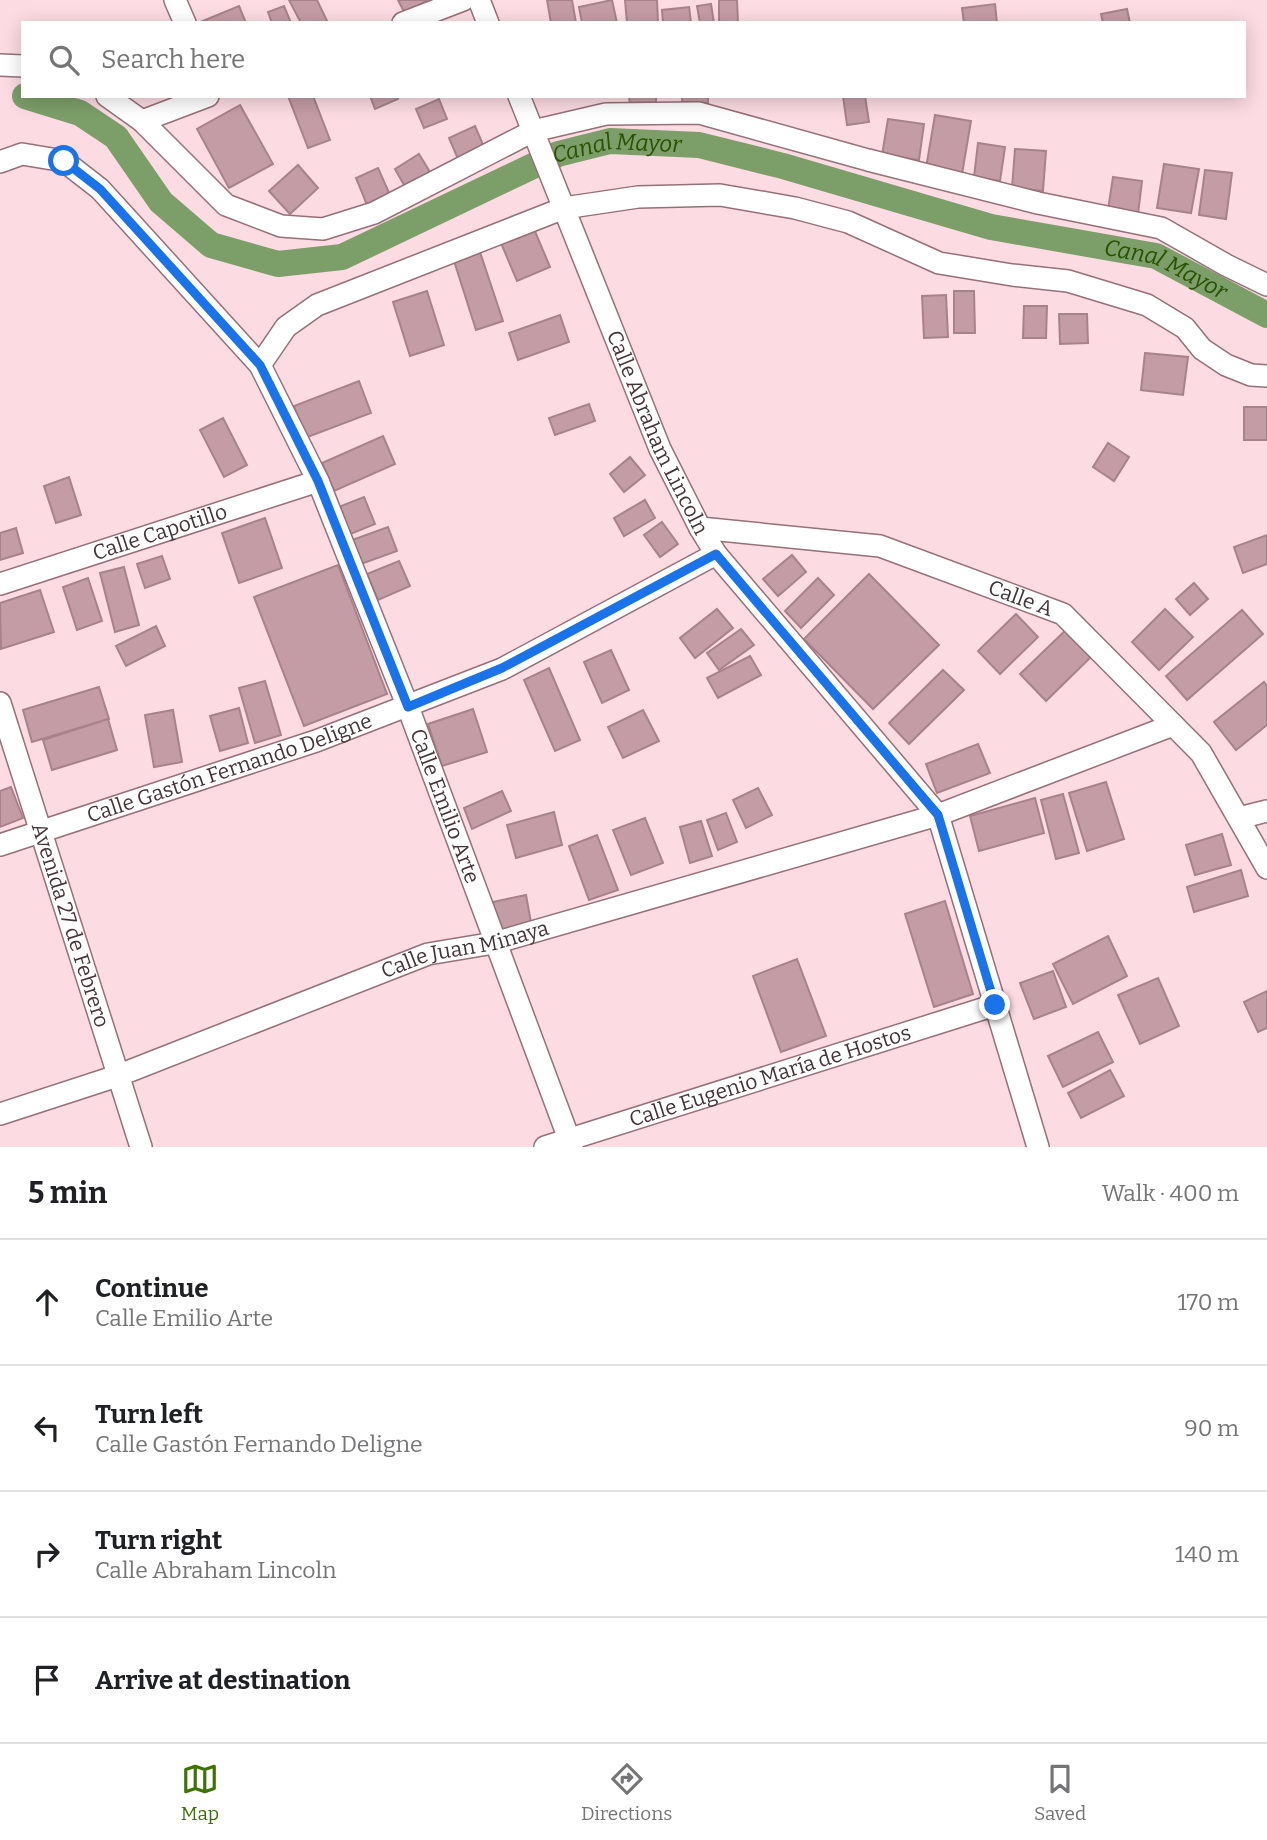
<!DOCTYPE html>
<html lang="en">
<head>
<meta charset="utf-8">
<style>
	body { margin:0; font-family:Bitter,serif; background:#f2f2f2; color:#202124 }
	.stop { position:absolute; width:21px; height:21px; margin:-16px; border:5px solid #1a73e8; border-radius:50%; background:#fff }
	.stop.end { background:#1a73e8; border-color:#fff; box-shadow:0 2px 7px #0008 }
	.list { margin:0; padding:0; list-style:none }
	h2 { display:flex; justify-content:space-between; align-items:center; height:91px; margin:0; padding:0 28px; font-size:30px }
	h2 small { font-size:23px; font-weight:400; color:#757577 }
	.list li { display:grid; grid-template-columns:46px 1fr auto; gap:21px; align-items:center; box-sizing:border-box; height:126px; padding:0 28px; border-top:2px solid #e0e0e0 }
	.list b { display:block; font-size:26px; white-space:nowrap }
	.list p { margin:0; font-size:23px; white-space:nowrap; color:#757577 }
	.list em { font-size:23px; font-style:normal; color:#757577 }
	.icon { flex:none; width:38px; height:38px; fill:none; stroke:currentColor; stroke-width:2; stroke-linecap:round; stroke-linejoin:round }
	.map { position:relative; flex:none; width:1267px; height:1147px; overflow:hidden }
	.search { position:absolute; background:#fff; box-shadow:0 4px 18px #0003; left:21px; right:21px; top:21px; height:77px; display:flex; align-items:center; gap:18px; box-sizing:border-box; padding:0 24px; border-radius:0px; color:#757577; font-size:26px }
	.sheet { height:595px; background:#fff }
	nav { display:flex; justify-content:space-around; align-items:center; box-sizing:border-box; height:98px; border-top:2px solid #e0e0e0; background:#fff; font-size:19px; color:#757577 }
	nav a { display:grid; justify-items:center; gap:4px }
	nav .on { color:#3c7403 }
	.map>svg:first-child { display:block }
</style>
</head>
<body>
<div class="map">
<svg width="1267" height="1147" viewBox="0 0 1267 1147">
	<rect width="100%" height="100%" fill="#fcdbe2"/>
	<g fill="none" stroke-linecap="round" stroke-linejoin="round">
		<path stroke="#7c9f69" stroke-width="26" id="s1" d="M25 96 80 113 116 137 161 202 211 245 278 264 342 257 558 154 610 141 699 145 783 166 991 227 1156 256 1267 315"/>
	</g>
	<g fill="#c49ca5" stroke="#a8828b" stroke-width="2">
		<path d="M289 0H317L328 23H301Z"/>
		<path d="M398 0H429L404 12Z"/>
		<path d="M547 0H572L576 23H551Z"/>
		<path d="M612 0 617 23H582L579 7Z"/>
		<path d="M625 0H657L658 23H627Z"/>
		<path d="M719 0H737L738 23H719Z"/>
		<path d="M711 4 714 23H700L697 6Z"/>
		<path d="M995 4 997 23H964L962 8Z"/>
		<path d="M239 6 246 23H198Z"/>
		<path d="M284 6 291 23H272L268 12Z"/>
		<path d="M689 7 691 23H663L662 10Z"/>
		<path d="M1127 9 1130 23H1103L1101 14Z"/>
		<path d="M288 96H313L330 140 308 148Z"/>
		<path d="M370 96H397L398 99 375 109Z"/>
		<path d="M629 96H656V104L630 107Z"/>
		<path d="M682 96H708V103L682 102Z"/>
		<path d="M843 96H865L869 122 847 125Z"/>
		<path d="M439 99 447 119 424 128 416 109Z"/>
		<path d="M240 105 273 164 229 188 197 129Z"/>
		<path d="M935 115 971 121 962 174 926 168Z"/>
		<path d="M888 119 924 124 919 160 882 155Z"/>
		<path d="M475 126 484 147 458 159 449 138Z"/>
		<path d="M978 143 1005 147 1000 181 974 177Z"/>
		<path d="M1015 149 1046 151 1043 191 1012 188Z"/>
		<path d="M419 154 433 177 408 192 395 169Z"/>
		<path d="M1164 164 1199 169 1191 213 1157 208Z"/>
		<path d="M298 165 318 188 290 214 269 191Z"/>
		<path d="M378 168 390 195 367 205 356 178Z"/>
		<path d="M1205 170 1232 173 1226 219 1199 215Z"/>
		<path d="M1113 177 1142 181 1138 214 1108 210Z"/>
		<path d="M534 229 550 267 517 281 501 243Z"/>
		<path d="M480 252 503 321 476 330 454 261Z"/>
		<path d="M427 291 444 345 410 356 393 302Z"/>
		<path d="M954 291H974L975 333H954Z"/>
		<path d="M946 295 948 337 924 338 922 296Z"/>
		<path d="M1024 306H1047L1046 338H1023Z"/>
		<path d="M1059 314H1087L1088 343 1060 344Z"/>
		<path d="M560 315 569 342 518 360 509 333Z"/>
		<path d="M1145 353 1188 357 1183 395 1141 390Z"/>
		<path d="M359 381 371 413 305 438 294 406Z"/>
		<path d="M589 404 595 421 555 435 549 418Z"/>
		<rect x="1244" y="407" width="23" height="33"/>
		<path d="M223 418 247 465 224 477 200 430Z"/>
		<path d="M383 436 395 464 334 491 322 463Z"/>
		<path d="M1108 443 1129 457 1114 481 1093 467Z"/>
		<path d="M630 457 645 475 624 492 610 474Z"/>
		<path d="M69 477 81 515 56 523 44 486Z"/>
		<path d="M364 497 375 524 348 535 336 508Z"/>
		<path d="M645 500 655 518 624 536 614 518Z"/>
		<path d="M265 518 282 568 239 583 222 533Z"/>
		<path d="M662 522 678 544 660 557 644 535Z"/>
		<path d="M388 527 397 551 361 564 352 540Z"/>
		<path d="M16 528 23 553 0 560V533Z"/>
		<path d="M1267 535V564L1243 573 1234 547Z"/>
		<path d="M792 555 806 572 778 596 763 579Z"/>
		<path d="M162 556 170 579 145 588 137 564Z"/>
		<path d="M399 561 410 586 378 600 367 574Z"/>
		<path d="M338 565 387 694 304 726 254 597Z"/>
		<path d="M124 567 139 625 115 632 100 573Z"/>
		<path d="M869 574 939 645 873 709 804 639Z"/>
		<path d="M88 578 102 621 77 630 63 587Z"/>
		<path d="M818 578 834 595 801 628 785 611Z"/>
		<path d="M1194 583 1208 599 1190 615 1176 599Z"/>
		<path d="M40 590 54 632 1 649 0 603Z"/>
		<path d="M717 609 733 628 695 658 680 638Z"/>
		<path d="M1165 609 1193 637 1159 670 1132 642Z"/>
		<path d="M1242 610 1263 634 1187 700 1166 676Z"/>
		<path d="M1016 614 1038 637 1000 674 978 651Z"/>
		<path d="M156 626 165 646 126 666 116 646Z"/>
		<path d="M1068 628 1094 654 1046 701 1020 674Z"/>
		<path d="M741 629 754 645 719 670 707 653Z"/>
		<path d="M611 650 629 690 602 703 584 662Z"/>
		<path d="M750 656 761 675 718 698 707 678Z"/>
		<path d="M549 668 580 740 555 751 524 680Z"/>
		<path d="M943 670 964 690 909 744 889 723Z"/>
		<path d="M265 681 281 735 255 743 239 688Z"/>
		<path d="M1264 682 1267 686V725L1236 750 1214 722Z"/>
		<path d="M99 687 109 719 32 742 23 710Z"/>
		<path d="M239 708 248 743 220 751 210 716Z"/>
		<path d="M473 709 487 752 442 766 428 724Z"/>
		<path d="M173 710 182 762 154 767 145 715Z"/>
		<path d="M643 710 659 741 623 758 608 727Z"/>
		<path d="M108 719 117 750 52 770 43 740Z"/>
		<path d="M978 744 990 773 937 793 926 764Z"/>
		<path d="M1106 782 1124 839 1087 851 1069 793Z"/>
		<path d="M11 787 23 818 0 827V791Z"/>
		<path d="M758 788 772 815 746 828 733 800Z"/>
		<path d="M502 791 511 811 472 829 464 808Z"/>
		<path d="M1063 794 1079 853 1056 859 1041 800Z"/>
		<path d="M1035 798 1044 833 979 851 970 816Z"/>
		<path d="M554 812 562 845 516 858 507 825Z"/>
		<path d="M726 813 737 842 718 850 707 820Z"/>
		<path d="M645 818 663 863 631 875 613 830Z"/>
		<path d="M701 821 712 856 690 863 680 827Z"/>
		<path d="M1222 834 1231 865 1195 875 1186 845Z"/>
		<path d="M597 835 618 890 589 900 569 846Z"/>
		<path d="M1241 870 1248 896 1194 912 1187 887Z"/>
		<path d="M526 895 532 928 499 934 493 902Z"/>
		<path d="M945 901 973 994 934 1007 905 914Z"/>
		<path d="M1108 936 1127 976 1073 1004 1053 964Z"/>
		<path d="M797 959 826 1036 781 1052 753 976Z"/>
		<path d="M1053 971 1066 1007 1034 1019 1020 983Z"/>
		<path d="M1158 978 1179 1026 1140 1044 1118 995Z"/>
		<path d="M1267 991V1028L1258 1032 1244 1002Z"/>
		<path d="M1098 1032 1113 1062 1063 1087 1048 1056Z"/>
		<path d="M1110 1070 1124 1096 1081 1118 1068 1093Z"/>
	</g>
	<g fill="none" stroke-linecap="round" stroke-linejoin="round">
		<defs>
			<g id="street">
				<path d="M175 0 185 23"/>
				<path d="M479 0 488 23"/>
				<path d="M403 23 463 0"/>
				<path d="M0 65 23 66"/>
				<path d="M107 96 142 121 226 205 281 226 323 229 374 213 533 131 606 114 699 113 868 160 1038 203 1161 228 1226 265 1267 285"/>
				<path id="s2" d="M519 96 660 449 700 528 716 554 938 815 1038 1147"/>
				<path d="M142 121 208 96"/>
				<path id="s3" d="M0 162 22 154 64 161 100 189 260 365 318 481 408 707 572 1147"/>
				<path d="M260 365 286 327 317 305 564 208 638 197 720 195 795 208 848 222 939 263 1012 275 1068 281 1147 305 1185 328 1202 349 1226 365 1251 375 1267 376"/>
				<path id="s4" d="M700 528 880 546 1063 614 1201 753 1267 868"/>
				<path id="s5" d="M0 584 318 481"/>
				<path id="s6" d="M0 703 141 1147"/>
				<path d="M1239 818 1267 811"/>
				<path id="s7" d="M0 845 316 741 502 669 716 554"/>
				<path id="s8" d="M0 1114 117 1076 428 954 494 943 938 815 1173 725"/>
				<path id="s9" d="M545 1147 995 1005"/>
			</g>
		</defs>
		<use href="#street" stroke="#957079" stroke-width="24"/>
		<use href="#street" stroke="#fff" stroke-width="21"/>
	</g>
	<g fill="none" stroke-linecap="round" stroke-linejoin="round">
		<path stroke="#1a73e8" stroke-width="9" d="M64 161 100 189 260 365 318 481 408 707 502 668 716 554 938 815 995 1005"/>
	</g>
	<g text-anchor="middle" dominant-baseline="central" stroke-width="5" stroke-linejoin="round" paint-order="stroke">
		<g font-size="21" fill="#443438" stroke="#fff">
			<text stroke="none"><textPath href="#s2" startOffset="364">Calle Abraham Lincoln</textPath></text>
			<text stroke="none"><textPath href="#s5" startOffset="168">Calle Capotillo</textPath></text>
			<text stroke="none"><textPath href="#s4" startOffset="331">Calle A</textPath></text>
			<text stroke="none"><textPath href="#s7" startOffset="242">Calle Gastón Fernando Deligne</textPath></text>
			<text stroke="none"><textPath href="#s3" startOffset="828">Calle Emilio Arte</textPath></text>
			<text stroke="none"><textPath href="#s6" startOffset="233">Avenida 27 de Febrero</textPath></text>
			<text stroke="none"><textPath href="#s8" startOffset="494">Calle Juan Minaya</textPath></text>
			<text stroke="none"><textPath href="#s9" startOffset="236">Calle Eugenio María de Hostos</textPath></text>
		</g>
		<g font-size="23" font-style="italic" fill="#275200" stroke="#fff">
			<text stroke="none"><textPath href="#s1" startOffset="679">Canal Mayor</textPath></text>
			<text stroke="none"><textPath href="#s1" startOffset="1246">Canal Mayor</textPath></text>
		</g>
	</g>
</svg>
<div class="stop" style="left:64px;top:161px"></div>
<div class="stop end" style="left:995px;top:1005px"></div>
<div class="search"><svg class="icon" aria-label="search" viewBox="0 0 24 24"><circle cx="10" cy="10" r="6"/><path d="M15 15l6 6"/></svg>Search here</div>
</div>
<section class="sheet">
<h2>5 min<small>Walk · 400 m</small></h2>
<ul class="list">
<li><svg class="icon" aria-label="ahead" viewBox="0 0 24 24"><path d="M12 20V5M6 11l6-6 6 6"/></svg><div><b>Continue</b><p>Calle Emilio Arte</p></div><em>170 m</em></li>
<li><svg class="icon" aria-label="left" viewBox="0 0 24 24"><path d="M17 20v-9H6M10 6l-5 5 5 5"/></svg><div><b>Turn left</b><p>Calle Gastón Fernando Deligne</p></div><em>90 m</em></li>
<li><svg class="icon" aria-label="right" viewBox="0 0 24 24"><path d="M7 20v-9h11M14 6l5 5-5 5"/></svg><div><b>Turn right</b><p>Calle Abraham Lincoln</p></div><em>140 m</em></li>
<li><svg class="icon" aria-label="arrive" viewBox="0 0 24 24"><path d="M6 21V4h12l-3 4 3 4H6"/></svg><div><b>Arrive at destination</b></div></li>
</ul>
</section>
<nav>
<a class="on"><svg class="icon" aria-label="map" viewBox="0 0 24 24"><path d="M3 6l6-2 6 2 6-2v14l-6 2-6-2-6 2zM9 4v14M15 6v14"/></svg>Map</a>
<a><svg class="icon" aria-label="directions" viewBox="0 0 24 24"><path d="M12 3l9 9-9 9-9-9zM9 14v-3h6M13 9l2 2-2 2"/></svg>Directions</a>
<a><svg class="icon" aria-label="saved" viewBox="0 0 24 24"><path d="M7 4h10v16l-5-4-5 4z"/></svg>Saved</a>
</nav>
</body>
</html>
